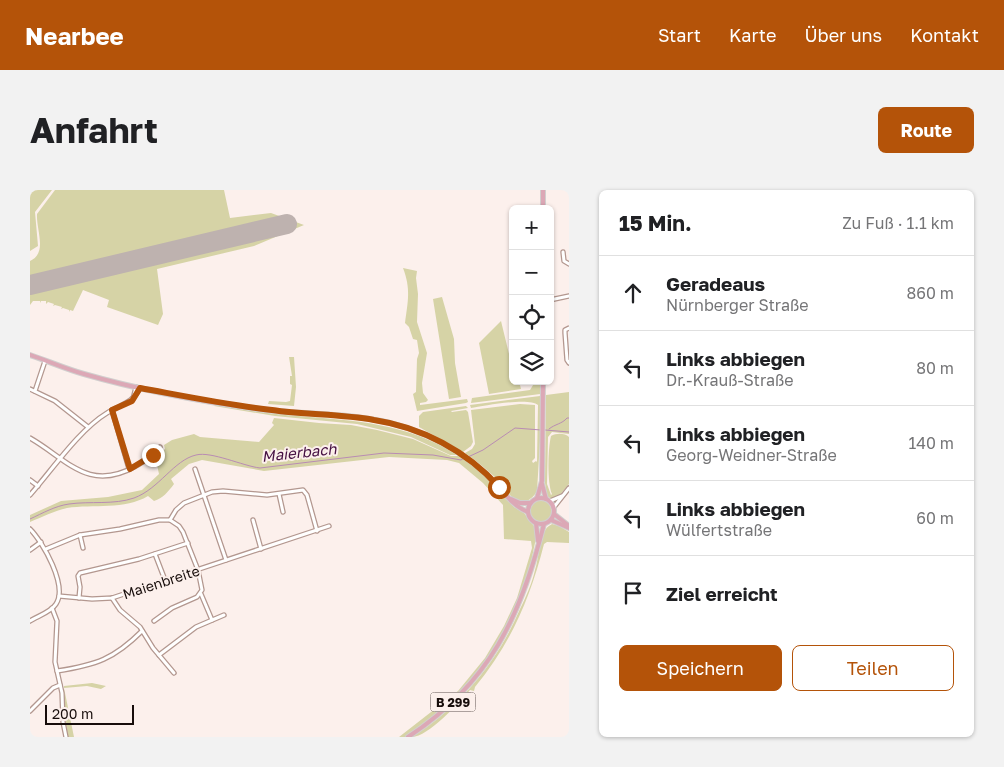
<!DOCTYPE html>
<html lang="de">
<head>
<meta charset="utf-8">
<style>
	body { margin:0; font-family:"Golos Text",sans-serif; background:#f2f2f2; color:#202124 }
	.controls { position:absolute; right:15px; top:15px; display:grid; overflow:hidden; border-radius:8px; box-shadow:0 1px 4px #0004 }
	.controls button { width:45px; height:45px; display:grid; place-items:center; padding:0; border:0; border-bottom:1px solid #e0e0e0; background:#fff; color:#202124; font:25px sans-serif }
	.scale { position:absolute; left:15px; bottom:12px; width:89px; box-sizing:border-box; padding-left:5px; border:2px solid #170d0b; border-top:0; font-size:14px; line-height:18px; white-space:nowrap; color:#170d0b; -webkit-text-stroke:4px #fcf0ec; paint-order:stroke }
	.stop { position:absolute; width:15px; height:15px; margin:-11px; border:4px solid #b45309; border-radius:50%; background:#fff }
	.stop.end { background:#b45309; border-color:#fff; box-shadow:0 1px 5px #0008 }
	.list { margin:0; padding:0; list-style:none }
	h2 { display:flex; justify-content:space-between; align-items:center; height:65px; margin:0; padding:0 20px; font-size:21px }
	h2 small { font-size:16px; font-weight:400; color:#757577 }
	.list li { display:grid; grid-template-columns:32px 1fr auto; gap:15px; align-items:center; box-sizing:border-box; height:75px; padding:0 20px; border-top:1px solid #e0e0e0 }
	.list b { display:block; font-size:19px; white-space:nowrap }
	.list p { margin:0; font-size:16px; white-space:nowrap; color:#757577 }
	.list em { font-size:16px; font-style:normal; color:#757577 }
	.actions { display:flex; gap:10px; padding:15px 20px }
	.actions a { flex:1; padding:11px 0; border:1px solid #b45309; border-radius:8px; text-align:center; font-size:18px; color:#b45309 }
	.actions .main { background:#b45309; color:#fff }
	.icon { flex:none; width:28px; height:28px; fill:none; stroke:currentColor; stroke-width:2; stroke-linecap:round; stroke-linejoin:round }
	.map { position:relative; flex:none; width:539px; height:547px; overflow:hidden; border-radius:8px }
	header { display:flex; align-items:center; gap:30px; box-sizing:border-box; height:70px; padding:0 25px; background:#b45309; color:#fff }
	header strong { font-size:24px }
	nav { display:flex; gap:28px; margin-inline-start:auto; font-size:18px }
	.intro { display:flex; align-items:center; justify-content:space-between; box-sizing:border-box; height:120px; padding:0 30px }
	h1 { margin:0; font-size:35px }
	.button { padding:12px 22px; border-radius:8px; background:#b45309; color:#fff; font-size:18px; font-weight:700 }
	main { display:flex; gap:30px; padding:0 30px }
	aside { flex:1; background:#fff; border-radius:8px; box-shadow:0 1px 4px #0004 }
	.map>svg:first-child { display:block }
</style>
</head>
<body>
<header>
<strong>Nearbee</strong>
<nav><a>Start</a><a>Karte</a><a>Über uns</a><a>Kontakt</a></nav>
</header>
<div class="intro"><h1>Anfahrt</h1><a class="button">Route</a></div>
<main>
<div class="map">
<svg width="539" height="547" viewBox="0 0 539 547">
	<rect width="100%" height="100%" fill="#fcf0ec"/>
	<g fill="#d6d3a6">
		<path d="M0 0H22L5 22 8 56 0 61Z"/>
		<path d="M25 0H194L200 28 241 23 274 35 224 56 127 79 133 124 128 135 77 117 79 110 53 100 43 121 40 120 39 122V120L33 118 31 119 32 117 25 115 23 116 24 114 18 112 16 114V111H11V113L10 111H3L0 115V97L263 35 255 32 0 92V71C18 63 6 40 7 24Z"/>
		<path d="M373 78 387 81 386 88 388 104 387 132 397 163 392 193 393 203 398 210 396 212 390 213V215L437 209 438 212 436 213 387 221 383 204 386 202 387 169 389 163 387 150 383 149 379 137 375 133C378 111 381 99 373 78Z"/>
		<path d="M412 107 424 149 425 173 431 207 419 209 403 109Z"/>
		<path d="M471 131 480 168H483V191H489L491 199 459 204 449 153Z"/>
		<path d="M259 167H264L266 197 264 216 238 214 239 211 256 212 260 211 262 195 260 194V186H262Z"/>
		<path d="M510 191V204L441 213 442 208 500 200 505 192Z"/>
		<path d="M539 202V244L522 242 518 247 517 294 521 305 522 304C517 293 518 258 521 246 526 243 535 243 539 247V294L529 306 521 309 517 306 515 293 516 205Z"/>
		<path d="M510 206V251L507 301C503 309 494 315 485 309 479 306 476 299 472 294 461 283 448 272 435 263L442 259 445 254 441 220 490 214 505 215V268L502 271 503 273 506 271 507 272 508 215C499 207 454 216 441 218L440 215Z"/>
		<path d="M186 215C213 220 241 224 269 226 327 231 377 233 427 265H420L381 247 327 234 245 226 184 216Z"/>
		<path d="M436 216 438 218 421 221 422 222 436 220 438 222 443 252 441 256 433 262 389 237V226L393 222Z"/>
		<path d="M244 228 289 233 321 235 347 240 383 249 421 266H429L452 283 484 317 494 323 504 336 506 348 500 377 496 393 474 444 447 483 433 499 407 525 375 547H369L428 501 455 468 474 436 487 408 502 358 501 351 474 349 473 315 453 293 429 273 417 270 359 267 234 281 172 270 159 274 141 289 144 294C138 302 133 308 124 311L118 306C95 320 63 314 37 318 24 321 12 327 0 332V325L31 311 78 307 112 300 129 284 125 266 135 259 134 255 142 250 164 244 170 247 229 252 244 235 242 233Z"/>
		<circle cx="511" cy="321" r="11"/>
		<path d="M522 334 529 336 539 342V353L517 352 514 354C500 409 481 453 445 497L444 501 440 500C430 512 398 547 382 547 430 517 468 471 490 419 496 407 502 393 505 380 509 368 509 348 516 339 518 336 519 336 522 334Z"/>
		<path d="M62 493 76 496 71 499 57 496 34 498 44 547H38L35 528 34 496Z"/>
	</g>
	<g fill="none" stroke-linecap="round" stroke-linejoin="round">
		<g stroke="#b98cb3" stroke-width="1">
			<path d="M519 239C525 234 532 234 537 228H539"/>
			<path d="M515 240 539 242"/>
			<path d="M438 267 453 260 485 238 511 240"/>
			<path d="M0 329C13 323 25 316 39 314 60 311 84 315 104 308 129 299 144 270 166 265 181 261 213 276 230 278L354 263 403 265 431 270 434 268"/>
		</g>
		<path stroke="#beb2af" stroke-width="20" d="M0 95 257 34"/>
		<defs>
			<g id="minor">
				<path d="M533 62 534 71 539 74"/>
				<path d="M520 110 539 106"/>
				<path d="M539 138 535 140V143L537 170 539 173"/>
				<path d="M0 199 25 211 58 237"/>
				<path d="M5 201 15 171"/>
				<path d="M103 209 106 197"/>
				<path d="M82 220 99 279"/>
				<path d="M0 248C37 269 58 303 106 276 114 271 125 266 130 257"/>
				<path d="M165 279 196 370"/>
				<path d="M0 290 8 296"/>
				<path d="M249 304 253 322"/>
				<path d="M0 305C22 280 49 240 77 223 91 214 102 214 110 198"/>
				<path d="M520 311 532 306"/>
				<path d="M524 317 539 298"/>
				<path d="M140 330 146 320 154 313 182 302 193 301 237 305 273 300 277 305 287 341"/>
				<path d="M223 330 231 359"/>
				<path d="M0 339C13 352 38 396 26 414 21 422 8 426 0 431"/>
				<path d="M50 345 53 358"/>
				<path d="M16 359 50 345 90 339 129 330H140L149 336 153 342 168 380 172 400 167 407 142 418 124 431"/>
				<path d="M0 360 11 352"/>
				<path d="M125 364 135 390"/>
				<path d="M171 404 182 430"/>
				<path d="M29 406 62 409 82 408 299 336"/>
				<path d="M49 408 50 397 48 386 50 383 109 369 158 353"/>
				<path d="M82 408 90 420 110 437 123 458 144 483"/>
				<path d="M22 418 27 431 25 472 32 503 33 532 36 547"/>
				<path d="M129 465 166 437 194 425"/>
				<path d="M27 481C66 475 84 469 112 441"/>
				<path d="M0 521 23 498 30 495"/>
			</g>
			<g id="major">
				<path d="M513 19V0"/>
				<path d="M0 165C18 171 36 179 54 184 113 201 175 212 236 220 281 225 328 223 371 236 401 245 430 261 454 282 468 294 481 316 498 322"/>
				<path d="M512 294 516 309"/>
				<circle cx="511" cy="321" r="13"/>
				<path d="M507 308 512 291 513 191"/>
				<path d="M481 309 490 313H500"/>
				<path d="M524 324 539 336"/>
				<path d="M521 330 539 338"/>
				<path d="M506 333 508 351"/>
				<path d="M378 547C460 493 491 426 514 334"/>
			</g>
		</defs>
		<use href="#minor" stroke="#b3978f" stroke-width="5.5"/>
		<use href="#major" stroke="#d1cfce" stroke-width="6"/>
		<use href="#minor" stroke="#fff" stroke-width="3"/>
		<use href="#major" stroke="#dca8b6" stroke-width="4"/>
	</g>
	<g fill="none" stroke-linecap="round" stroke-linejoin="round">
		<path stroke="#b45309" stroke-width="6" d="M123 265 100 279 82 220 102 211 110 198C154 206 198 215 242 220 276 225 310 224 344 230 391 237 437 261 469 297"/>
	</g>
	<g text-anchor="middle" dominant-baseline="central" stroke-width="4" stroke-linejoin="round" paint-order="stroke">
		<rect fill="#fcf0ec" stroke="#5c514e" stroke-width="1" x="400.5" y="502.5" width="45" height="19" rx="4"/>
		<g font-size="12" font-weight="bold" fill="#170d0b">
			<text x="423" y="512">B 299</text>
		</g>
		<g font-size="14" fill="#170d0b" stroke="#fcf0ec">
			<text transform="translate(131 392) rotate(-18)">Maienbreite</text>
		</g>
		<g font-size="15" font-style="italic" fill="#451042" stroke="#fcf0ec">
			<text transform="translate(269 262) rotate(-6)">Maierbach</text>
		</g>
	</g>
</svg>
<div class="controls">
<button>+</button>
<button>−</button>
<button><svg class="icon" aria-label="locate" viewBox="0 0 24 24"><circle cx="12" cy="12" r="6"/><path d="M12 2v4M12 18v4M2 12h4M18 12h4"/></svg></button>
<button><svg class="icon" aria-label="layers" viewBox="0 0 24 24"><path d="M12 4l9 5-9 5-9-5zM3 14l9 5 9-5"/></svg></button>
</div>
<div class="scale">200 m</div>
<div class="stop" style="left:469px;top:297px"></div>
<div class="stop end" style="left:123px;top:265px"></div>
</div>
<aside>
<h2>15 Min.<small>Zu Fuß · 1.1 km</small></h2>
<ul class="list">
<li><svg class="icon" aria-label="ahead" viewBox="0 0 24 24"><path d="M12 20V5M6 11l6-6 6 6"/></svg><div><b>Geradeaus</b><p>Nürnberger Straße</p></div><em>860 m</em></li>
<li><svg class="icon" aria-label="left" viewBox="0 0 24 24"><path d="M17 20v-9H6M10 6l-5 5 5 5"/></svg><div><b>Links abbiegen</b><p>Dr.-Krauß-Straße</p></div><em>80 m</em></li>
<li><svg class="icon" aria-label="left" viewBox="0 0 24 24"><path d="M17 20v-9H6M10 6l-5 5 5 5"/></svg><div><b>Links abbiegen</b><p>Georg-Weidner-Straße</p></div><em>140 m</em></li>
<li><svg class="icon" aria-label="left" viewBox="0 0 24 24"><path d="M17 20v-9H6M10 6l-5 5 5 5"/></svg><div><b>Links abbiegen</b><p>Wülfertstraße</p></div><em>60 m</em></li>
<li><svg class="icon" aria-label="arrive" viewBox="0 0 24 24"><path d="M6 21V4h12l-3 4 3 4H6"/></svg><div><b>Ziel erreicht</b></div></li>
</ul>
<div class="actions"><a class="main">Speichern</a><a>Teilen</a></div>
</aside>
</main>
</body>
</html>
